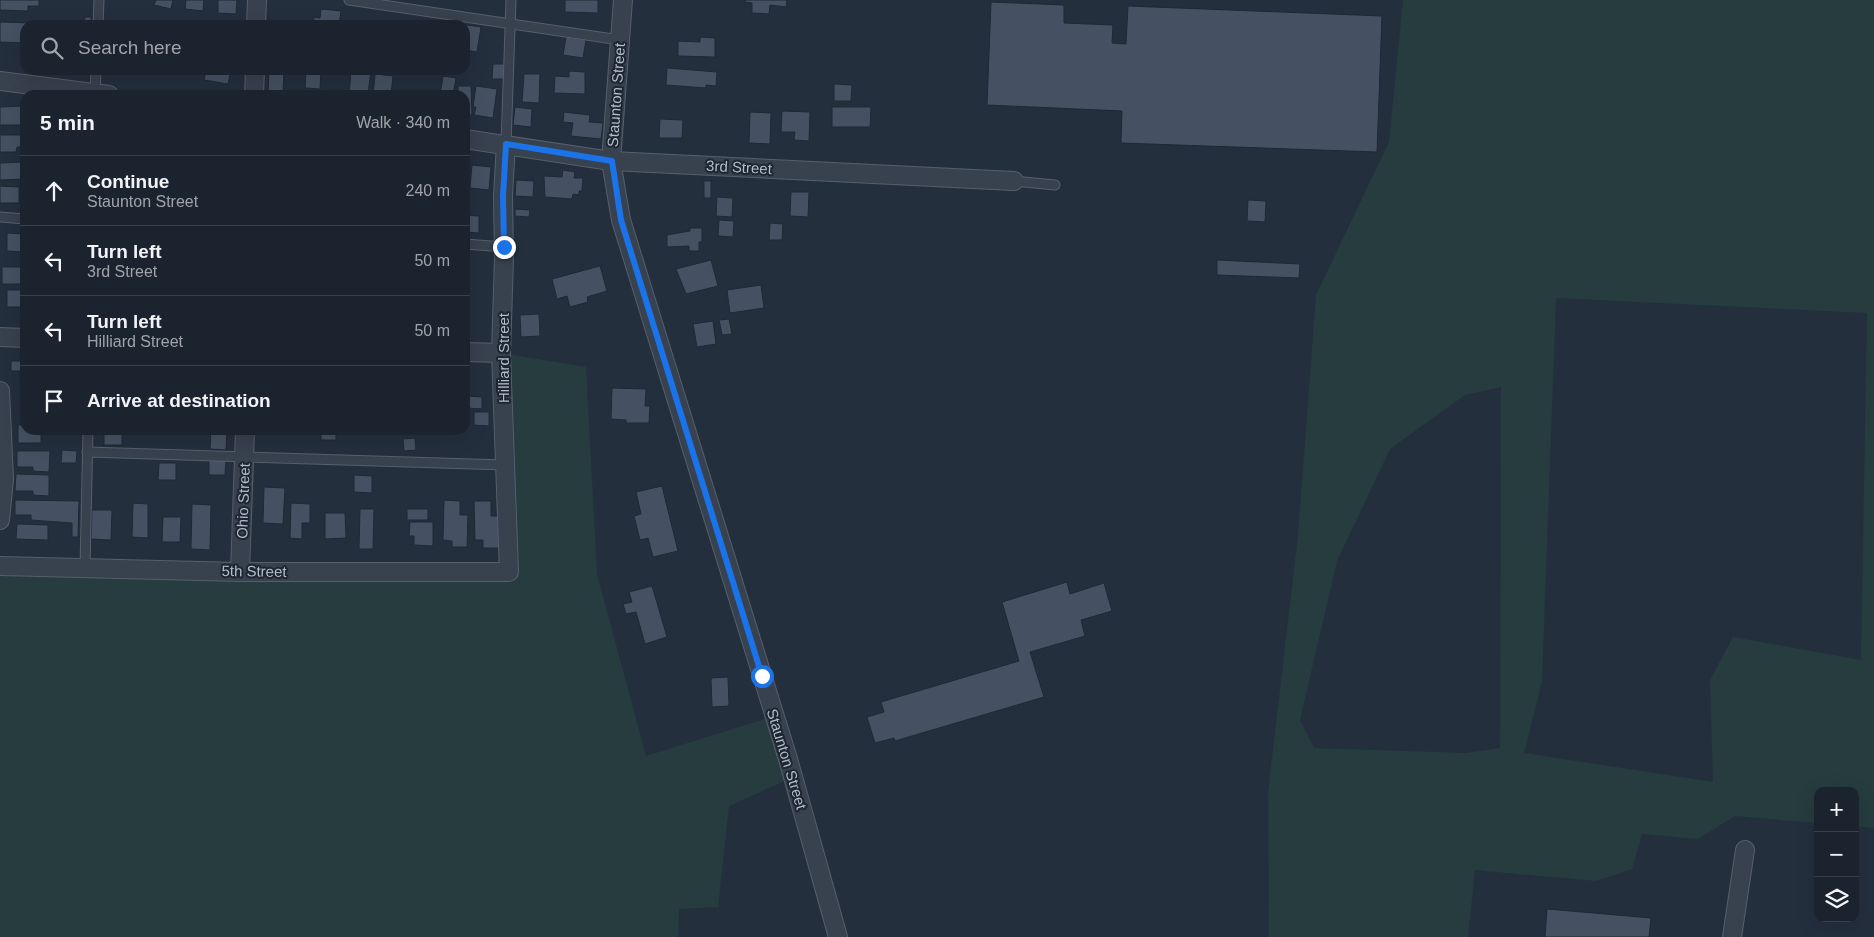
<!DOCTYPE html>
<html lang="en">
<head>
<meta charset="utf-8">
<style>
	body { margin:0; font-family:Helvetica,sans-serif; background:#242b36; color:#f1f3f6 }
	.controls { position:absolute; right:15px; bottom:15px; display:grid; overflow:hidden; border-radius:10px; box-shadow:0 5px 20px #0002 }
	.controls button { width:45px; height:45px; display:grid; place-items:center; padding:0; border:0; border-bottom:1px solid #39404a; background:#1b232e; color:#f1f3f6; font:25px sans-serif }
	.stop { position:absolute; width:15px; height:15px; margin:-11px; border:4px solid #1a73e8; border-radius:50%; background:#fff }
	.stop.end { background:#1a73e8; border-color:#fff; box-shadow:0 1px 5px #0008 }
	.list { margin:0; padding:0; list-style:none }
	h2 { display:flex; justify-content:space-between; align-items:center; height:65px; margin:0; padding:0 20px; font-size:21px }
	h2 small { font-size:16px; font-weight:400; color:#a0a4aa }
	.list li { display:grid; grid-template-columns:32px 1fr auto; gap:15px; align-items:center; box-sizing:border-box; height:70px; padding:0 20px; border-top:1px solid #39404a }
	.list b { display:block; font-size:19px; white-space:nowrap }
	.list p { margin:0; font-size:16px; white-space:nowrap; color:#a0a4aa }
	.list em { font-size:16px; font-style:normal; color:#a0a4aa }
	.icon { flex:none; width:28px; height:28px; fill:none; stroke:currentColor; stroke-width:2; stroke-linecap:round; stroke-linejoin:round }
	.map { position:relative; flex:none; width:1874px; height:937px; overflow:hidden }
	.search { position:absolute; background:#1b232e; box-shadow:0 5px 20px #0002; left:20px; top:20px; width:450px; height:55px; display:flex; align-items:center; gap:12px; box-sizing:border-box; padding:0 18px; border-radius:15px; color:#a0a4aa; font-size:19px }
	.panel { position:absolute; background:#1b232e; box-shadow:0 5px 20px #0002; left:20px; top:90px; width:450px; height:345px; border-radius:15px }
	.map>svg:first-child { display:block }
</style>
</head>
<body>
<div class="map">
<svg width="1874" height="937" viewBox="0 0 1874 937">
	<rect width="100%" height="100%" fill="#242f3e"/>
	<g fill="#263c3f" fill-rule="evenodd">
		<path d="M1403 0H1874V828L1855 826V791H1818V823L1735 816 1698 839 1642 834 1632 869 1596 881 1475 870 1468 937H1269L1268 793 1298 535 1316 295 1389 142ZM1556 298 1867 313 1861 660 1733 637 1710 680 1713 782 1524 753 1542 682ZM1501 387 1500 748 1466 753 1314 748 1300 720 1337 561 1390 449 1465 395Z"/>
		<path d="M501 353 586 367 597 574 646 756 774 716 793 777 729 806 718 907 679 909 678 937H0V566L509 572Z"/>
	</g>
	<g fill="#455162" stroke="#1f2835">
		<path d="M0 0H39V6H28V11L0 10Z"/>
		<path d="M156 0H173L171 9 154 5Z"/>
		<path d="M186 0H204L203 11 185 9Z"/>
		<path d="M218 0H237L236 14 218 13Z"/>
		<path d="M565 0H598V13L565 12Z"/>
		<path d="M745 0H787L786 7 770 5 769 14 752 13V3L745 2Z"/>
		<path d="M991 2 1064 5V23L1113 25 1112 43 1126 44 1128 6 1382 16 1377 152 1121 143 1122 111 987 105Z"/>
		<path d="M321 9 341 11 339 25H313L314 17 320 18Z"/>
		<path d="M85 17H91V25H84Z"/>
		<path d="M0 22 31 23 25 25V43L0 42Z"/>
		<path d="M460 24 481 27 477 52 465 50V25Z"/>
		<path d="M566 37 586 40 583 58 563 55Z"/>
		<path d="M700 37 715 38V57L678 56V41L700 42Z"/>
		<path d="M493 64H504V79H492Z"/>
		<path d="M667 68 717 72 716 86 706 85V88L666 85Z"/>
		<path d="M206 70H231L228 84 204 80Z"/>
		<path d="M269 70H284L283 92H268Z"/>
		<path d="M306 70H321L320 89 305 88Z"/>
		<path d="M351 70H371L368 95H349Z"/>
		<path d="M569 71 585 72V94L554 93 555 76 569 77Z"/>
		<path d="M375 74 393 76 391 95H373Z"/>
		<path d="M524 74H540L539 103 522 102Z"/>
		<path d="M443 76 456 78 453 95H440Z"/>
		<path d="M834 84 852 85 851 101H834Z"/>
		<path d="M458 86H471L472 115H465V95H458Z"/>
		<path d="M476 86 497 89 493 118 474 115 476 107H473Z"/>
		<path d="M417 91 435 92 434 95H417Z"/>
		<path d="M25 106V125H0V107Z"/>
		<path d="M515 107 532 109 531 127 513 125Z"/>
		<path d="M832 107H871L870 127H832Z"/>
		<path d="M782 111 810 112 809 141 794 140 795 132H781Z"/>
		<path d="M564 112 590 115 589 122 603 123 601 139 571 136 573 123 563 122Z"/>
		<path d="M750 112 771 113 770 144 749 143Z"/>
		<path d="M660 119 683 120 682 138H659Z"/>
		<path d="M0 135H25V147H17L16 152H0Z"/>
		<path d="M24 162 25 179 0 180V163Z"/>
		<path d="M472 165 491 167 489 190 470 188Z"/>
		<path d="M563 170 575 172 574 178H583L582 191H579V195L573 194 572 199 545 197 544 176 562 177Z"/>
		<path d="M516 180 534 181 533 197 515 196Z"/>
		<rect x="704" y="181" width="7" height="17"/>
		<path d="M0 186 19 187V203H0Z"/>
		<path d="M791 192H809L808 217 790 216Z"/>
		<path d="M717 197 733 198 732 217 716 216Z"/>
		<path d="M1248 200 1266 201 1265 222 1247 221Z"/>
		<path d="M515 209 530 210 529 217 515 216Z"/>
		<path d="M465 215 479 216V233L465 232Z"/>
		<path d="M719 220 734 221 733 237 718 236Z"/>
		<path d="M770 223 783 224 782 240H769Z"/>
		<path d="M690 228H702V242H699V251H689V246L667 247V235L690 231Z"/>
		<path d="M7 233 25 234V252L7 251Z"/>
		<path d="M711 260 718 286 686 294 676 269Z"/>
		<path d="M1217 260 1300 264 1299 278 1217 275Z"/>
		<path d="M600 266 607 291 587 297 588 302 570 307 567 296 557 299 552 279Z"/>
		<rect x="2" y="267" width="23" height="17"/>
		<path d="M761 285 764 308 730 313 727 290Z"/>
		<rect x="7" y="290" width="18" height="17"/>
		<path d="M539 314 540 336 521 337 520 315Z"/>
		<path d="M729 319 732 334 722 335 719 320Z"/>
		<path d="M713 321 716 344 697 347 693 324Z"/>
		<path d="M20 356H25V376L20 377V371H11V361H20Z"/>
		<rect x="21" y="388" width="4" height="23"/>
		<path d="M612 388 646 389 645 406H650L649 423H626V420L611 419Z"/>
		<path d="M467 396 482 397V409L467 408Z"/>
		<path d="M474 412H489V426L474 425Z"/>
		<path d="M18 425H25V430H41V443H18Z"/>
		<rect x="104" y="430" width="18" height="15"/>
		<path d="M211 430H227L226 450 210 449Z"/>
		<rect x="321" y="430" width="15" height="10"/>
		<path d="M415 438 416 450 404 451 403 439Z"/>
		<path d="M62 450 77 451 76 463H61Z"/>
		<path d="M17 451H50L49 472 33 471V467H17Z"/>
		<path d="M209 459H226L225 475H209Z"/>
		<path d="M159 463H176V480H158Z"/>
		<path d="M16 474 49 475V496L33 495V491H15Z"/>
		<path d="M354 475 372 476V493L354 492Z"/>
		<path d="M662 486 678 551 653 557 648 538 640 540 634 516 641 514 636 492Z"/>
		<path d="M264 487 285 488 283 524 263 523Z"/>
		<path d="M15 500 79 501 78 537H72V523L31 520V515H15Z"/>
		<path d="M444 500 460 501V515H468L467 547H452V541L443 540Z"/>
		<path d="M474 501H491V516H498L499 548H483V540H475Z"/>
		<path d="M133 503 148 504V538L132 537Z"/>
		<path d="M291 503 310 504V523H302V539L290 538Z"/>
		<path d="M192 504 211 505 210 550 191 549Z"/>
		<path d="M360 509H374L373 549H359Z"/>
		<rect x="407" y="509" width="21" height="11"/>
		<path d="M92 510H112L111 540 91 539Z"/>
		<path d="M325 513H345L346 538 325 539Z"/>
		<path d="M163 517H181L180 542H162Z"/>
		<path d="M410 522H433V546L414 545V536H409Z"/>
		<path d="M17 524 48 525V540L16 539Z"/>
		<path d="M1067 582 1070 594 1104 583 1112 611 1081 620 1085 636 1030 652 1044 697 895 741 894 738 875 743 867 717 884 712 881 702 1019 661 1002 602Z"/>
		<path d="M652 586 667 637 645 644 636 612 626 614 623 604 632 602 629 592Z"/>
		<path d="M728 677 729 706 712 707 711 678Z"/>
		<path d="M1547 909 1651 918 1649 937H1545Z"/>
	</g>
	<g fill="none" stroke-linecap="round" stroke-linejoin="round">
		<defs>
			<g id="service">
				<path d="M349 0 620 40"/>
				<path d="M98 25 99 0"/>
				<path d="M95 95 96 70"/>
				<path d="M506 144 511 0"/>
				<path d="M1014 181 1055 185"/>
				<path d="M0 217 25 219"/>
				<path d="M465 244 504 247"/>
				<path d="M87 452 505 465"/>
				<path d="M85 568 88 430"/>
			</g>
			<g id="minor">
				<path d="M623 0 611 161 621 220 788 759 838 937"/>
				<path d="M256 25 257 0"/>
				<path d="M0 81 109 95"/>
				<path d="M254 95 255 70"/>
				<path d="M465 139 611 161 1014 181"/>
				<path d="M0 337 25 338"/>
				<path d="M465 352 501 353"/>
				<path d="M0 391 4 479 0 520"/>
				<path d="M0 566 240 572H509L501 353 504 258 503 196 506 144"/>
				<path d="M240 572 245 430"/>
				<path d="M1732 937 1745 850"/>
			</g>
		</defs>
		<use href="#service" stroke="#565f6c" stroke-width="11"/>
		<use href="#minor" stroke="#565f6c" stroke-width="20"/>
		<use href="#service" stroke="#38414e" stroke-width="9"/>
		<use href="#minor" stroke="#38414e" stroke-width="18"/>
	</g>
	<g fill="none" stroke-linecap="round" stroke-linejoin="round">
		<path stroke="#1a73e8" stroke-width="6" d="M504 247 503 196 506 144 612 161 621 220 762 676"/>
	</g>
	<g text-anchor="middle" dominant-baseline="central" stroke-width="4" stroke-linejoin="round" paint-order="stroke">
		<g font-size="15" fill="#b4bcc9" stroke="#1d2633">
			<text transform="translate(616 95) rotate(-86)">Staunton Street</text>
			<text transform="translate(739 167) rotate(3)">3rd Street</text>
			<text transform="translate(503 358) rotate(-90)">Hilliard Street</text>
			<text transform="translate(243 501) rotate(-88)">Ohio Street</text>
			<text transform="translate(254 571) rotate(1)">5th Street</text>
			<text transform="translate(787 759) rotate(73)">Staunton Street</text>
		</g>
	</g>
</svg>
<div class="controls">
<button>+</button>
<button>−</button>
<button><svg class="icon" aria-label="layers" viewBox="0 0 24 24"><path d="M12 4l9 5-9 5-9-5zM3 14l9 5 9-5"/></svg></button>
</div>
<div class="stop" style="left:762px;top:676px"></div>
<div class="stop end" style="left:504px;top:247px"></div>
<div class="search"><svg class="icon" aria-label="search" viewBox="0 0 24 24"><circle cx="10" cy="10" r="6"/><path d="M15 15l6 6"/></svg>Search here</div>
<section class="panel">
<h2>5 min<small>Walk · 340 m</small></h2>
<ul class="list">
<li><svg class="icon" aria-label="ahead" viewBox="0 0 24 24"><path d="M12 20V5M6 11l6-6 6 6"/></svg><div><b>Continue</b><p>Staunton Street</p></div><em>240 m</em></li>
<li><svg class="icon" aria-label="left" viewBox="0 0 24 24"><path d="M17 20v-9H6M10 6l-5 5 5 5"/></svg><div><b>Turn left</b><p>3rd Street</p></div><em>50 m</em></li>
<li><svg class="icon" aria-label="left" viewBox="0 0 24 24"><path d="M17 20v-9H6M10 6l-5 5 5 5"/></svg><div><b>Turn left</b><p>Hilliard Street</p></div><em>50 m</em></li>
<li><svg class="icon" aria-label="arrive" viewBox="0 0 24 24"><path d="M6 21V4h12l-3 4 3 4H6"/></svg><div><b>Arrive at destination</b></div></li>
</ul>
</section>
</div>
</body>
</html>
